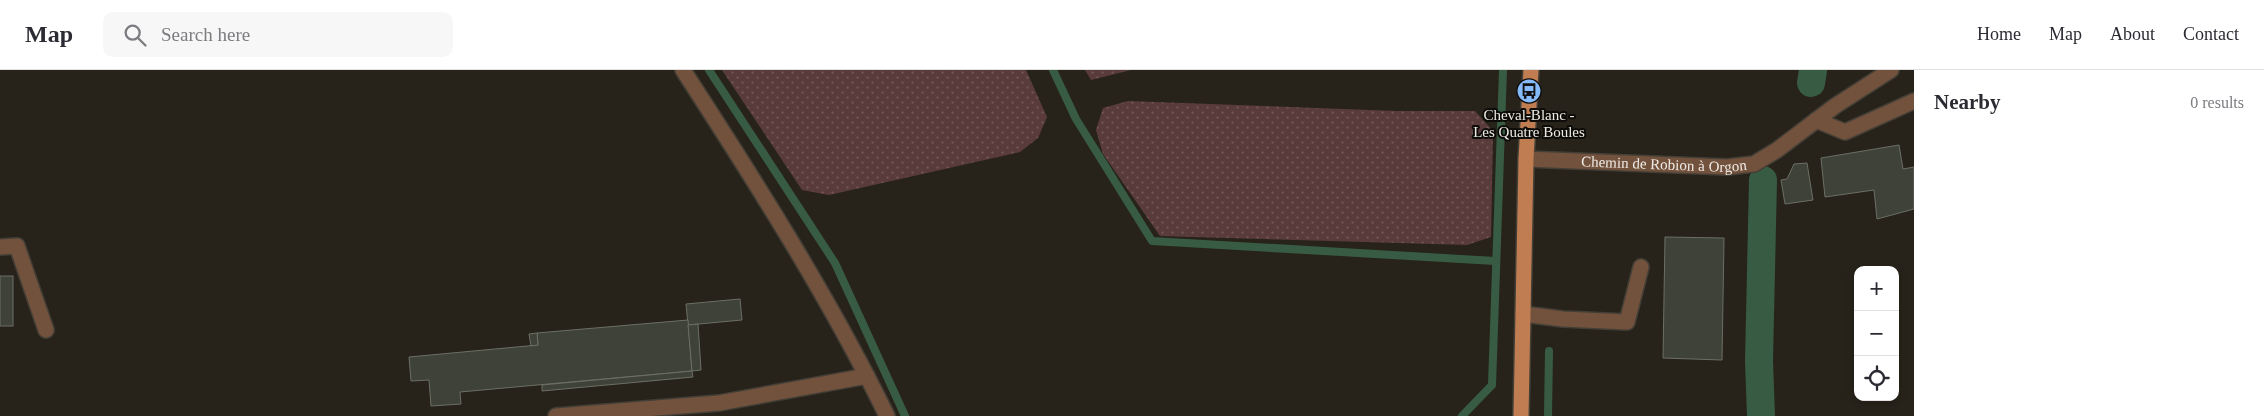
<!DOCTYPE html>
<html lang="en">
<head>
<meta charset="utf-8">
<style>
	body { margin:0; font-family:Georgia,serif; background:#f7f7f7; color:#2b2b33 }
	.controls { position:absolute; right:15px; bottom:15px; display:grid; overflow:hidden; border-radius:10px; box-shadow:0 2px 8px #0003 }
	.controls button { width:45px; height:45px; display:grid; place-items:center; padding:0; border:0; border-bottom:1px solid #e1e1e2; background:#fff; color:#2b2b33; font:25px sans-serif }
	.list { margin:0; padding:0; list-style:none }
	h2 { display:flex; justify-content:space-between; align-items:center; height:65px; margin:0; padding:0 20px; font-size:21px }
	h2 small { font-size:16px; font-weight:400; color:#7c7c81 }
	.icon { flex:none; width:28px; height:28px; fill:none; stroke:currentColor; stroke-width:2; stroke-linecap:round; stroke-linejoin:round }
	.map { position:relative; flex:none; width:1914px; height:346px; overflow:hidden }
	header { display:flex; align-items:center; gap:30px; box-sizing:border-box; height:70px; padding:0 25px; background:#fff; border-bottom:1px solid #e1e1e2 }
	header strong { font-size:24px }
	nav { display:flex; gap:28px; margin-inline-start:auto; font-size:18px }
	.search { width:350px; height:45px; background:#f7f7f7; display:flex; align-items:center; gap:12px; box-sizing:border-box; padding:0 18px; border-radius:10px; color:#7c7c81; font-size:19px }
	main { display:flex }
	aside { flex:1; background:#fff }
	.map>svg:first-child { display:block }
</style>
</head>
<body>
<header>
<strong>Map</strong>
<div class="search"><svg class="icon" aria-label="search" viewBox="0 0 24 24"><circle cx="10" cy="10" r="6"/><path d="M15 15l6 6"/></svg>Search here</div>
<nav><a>Home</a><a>Map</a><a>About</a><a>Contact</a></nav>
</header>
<main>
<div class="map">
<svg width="1914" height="346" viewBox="0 0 1914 346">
	<defs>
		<pattern id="green-dots" width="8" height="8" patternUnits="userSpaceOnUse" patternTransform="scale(1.25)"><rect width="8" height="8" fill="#5a3b3b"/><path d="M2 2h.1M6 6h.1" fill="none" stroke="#725857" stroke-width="1.8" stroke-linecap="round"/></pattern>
	</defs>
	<rect width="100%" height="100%" fill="#27231a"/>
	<g fill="url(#green-dots)">
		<path d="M722 0H1026L1047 47 1038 68 1020 82 829 125 802 120Z"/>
		<path d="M1085 0H1131L1091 10Z"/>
		<path d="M1128 31 1397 41H1475L1493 61 1491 167 1467 175 1160 166 1103 84 1096 60 1103 38Z"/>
	</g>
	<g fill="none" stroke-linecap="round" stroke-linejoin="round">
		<g stroke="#385c43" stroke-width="8">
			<path d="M709 0 835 193 905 346"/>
			<path d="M1053 0 1076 49 1152 171 1495 191"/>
			<path d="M1462 346 1492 315 1503 0"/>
			<path d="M1548 346 1549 281"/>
		</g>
		<g stroke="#385c43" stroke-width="28">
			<path d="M1811 13 1813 0"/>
			<path d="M1761 346 1759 291 1763 110"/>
		</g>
	</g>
	<g fill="#3f4238" stroke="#6c6f64">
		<path d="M1899 75 1903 99 1914 97V139L1877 149 1874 120 1825 127 1821 88Z"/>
		<path d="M1807 93 1813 130 1785 134 1781 110 1787 109 1794 94Z"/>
		<path d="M1665 167 1724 168 1722 290 1663 288Z"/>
		<rect x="0" y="206" width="13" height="50"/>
		<path d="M740 229 742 250 688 255 686 234Z"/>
		<path d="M688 250 692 301 460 322 461 334 431 336 429 310 411 311 409 287 538 275 537 263Z"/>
		<path d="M698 254 701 300 692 301 688 255Z"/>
		<path d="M537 263 538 275 531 276 529 264Z"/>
		<path d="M692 301 693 307 542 321V315Z"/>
	</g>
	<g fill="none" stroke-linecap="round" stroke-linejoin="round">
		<defs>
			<g id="lane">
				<path d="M1816 50 1845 62 1914 31"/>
				<path d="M0 177 17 176 46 260"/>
				<path d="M1523 244 1563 249 1627 252 1641 197"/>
				<path d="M556 346 719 333 867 306"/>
			</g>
			<g id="street">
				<path d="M683 0C755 111 829 227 887 346"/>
				<path id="s1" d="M1526 89 1727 97 1754 94 1777 80 1835 36 1891 0"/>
			</g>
			<path id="primary" d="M1521 346 1526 89 1531 0"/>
		</defs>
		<use href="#lane" stroke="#433f36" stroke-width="18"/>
		<use href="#street" stroke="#433f36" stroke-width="18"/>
		<use href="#primary" stroke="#433f36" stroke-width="18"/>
		<use href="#lane" stroke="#72513d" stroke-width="15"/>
		<use href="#street" stroke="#72513d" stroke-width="15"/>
		<use href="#primary" stroke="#c07d52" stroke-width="15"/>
	</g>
	<defs>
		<symbol id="bus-disc" viewBox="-11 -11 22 22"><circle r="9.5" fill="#85bbfb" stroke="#0e0c09"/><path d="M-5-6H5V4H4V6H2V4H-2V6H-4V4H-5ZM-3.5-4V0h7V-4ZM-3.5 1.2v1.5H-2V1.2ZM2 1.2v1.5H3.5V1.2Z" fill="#111"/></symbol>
	</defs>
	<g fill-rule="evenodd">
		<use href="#bus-disc" x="1515" y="7" width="28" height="28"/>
	</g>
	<g text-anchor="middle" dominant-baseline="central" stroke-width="4" stroke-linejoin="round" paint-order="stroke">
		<g font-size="15" fill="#eeebe5" stroke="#0e0c09">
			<text x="1529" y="45">Cheval-Blanc -<tspan x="1529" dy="17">Les Quatre Boules</tspan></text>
		</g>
		<g font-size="15" fill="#eeebe5" stroke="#0e0c09">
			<text stroke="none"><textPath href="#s1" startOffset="138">Chemin de Robion à Orgon</textPath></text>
		</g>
	</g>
</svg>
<div class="controls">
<button>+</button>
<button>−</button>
<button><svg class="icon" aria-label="locate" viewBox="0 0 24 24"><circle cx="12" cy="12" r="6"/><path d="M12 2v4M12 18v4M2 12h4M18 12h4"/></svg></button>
</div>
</div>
<aside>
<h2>Nearby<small>0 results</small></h2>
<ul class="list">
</ul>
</aside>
</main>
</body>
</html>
